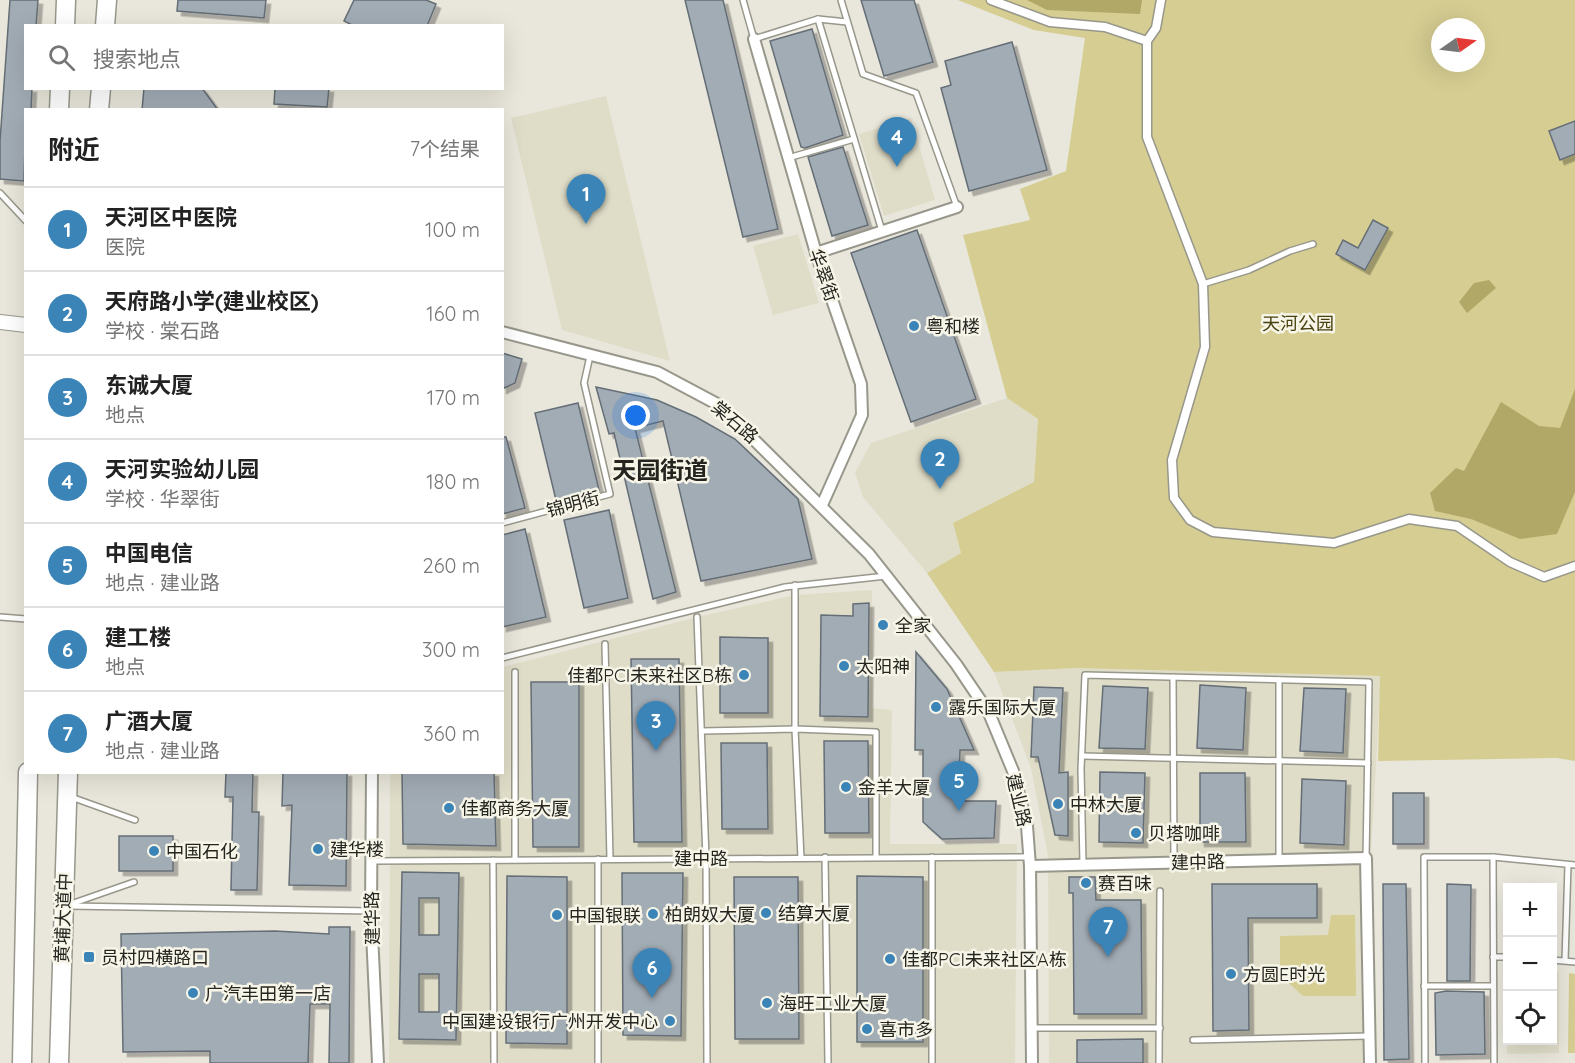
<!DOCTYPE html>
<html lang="zh">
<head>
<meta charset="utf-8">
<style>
	body { margin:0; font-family:Quicksand,"Noto Sans SC",sans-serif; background:#f2f2f2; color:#222 }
	.controls { position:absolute; right:18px; bottom:18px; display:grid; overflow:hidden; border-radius:0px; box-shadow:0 6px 24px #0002 }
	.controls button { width:54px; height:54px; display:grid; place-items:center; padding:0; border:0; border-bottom:2px solid #e0e0e0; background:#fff; color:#222; font:30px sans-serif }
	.compass { position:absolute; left:1431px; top:18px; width:54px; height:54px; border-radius:50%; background:#fff; box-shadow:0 6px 24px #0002; rotate:76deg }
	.you { position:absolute; left:636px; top:416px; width:21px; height:21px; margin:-15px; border:4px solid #fff; border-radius:50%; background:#1a73e8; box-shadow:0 0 0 9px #1a73e833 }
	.badge { display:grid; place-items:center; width:39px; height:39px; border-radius:50%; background:#3b84b8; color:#fff; font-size:20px; font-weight:700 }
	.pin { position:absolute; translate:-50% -50px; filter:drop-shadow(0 2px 3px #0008) }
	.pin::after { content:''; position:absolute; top:32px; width:21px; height:18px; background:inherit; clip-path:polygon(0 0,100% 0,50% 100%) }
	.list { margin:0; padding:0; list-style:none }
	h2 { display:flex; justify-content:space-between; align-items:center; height:78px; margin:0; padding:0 24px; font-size:26px }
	h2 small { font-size:20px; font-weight:400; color:#767676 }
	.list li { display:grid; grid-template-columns:39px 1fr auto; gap:18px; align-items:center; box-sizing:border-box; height:84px; padding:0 24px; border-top:2px solid #e0e0e0 }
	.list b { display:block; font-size:22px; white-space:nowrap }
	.list p { margin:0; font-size:20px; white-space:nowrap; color:#767676 }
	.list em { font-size:20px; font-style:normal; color:#767676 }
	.icon { flex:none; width:33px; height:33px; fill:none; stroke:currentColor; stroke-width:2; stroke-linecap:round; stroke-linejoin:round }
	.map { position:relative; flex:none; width:1575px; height:1063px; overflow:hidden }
	.search { position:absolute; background:#fff; box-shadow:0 6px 24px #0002; left:24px; top:24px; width:480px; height:66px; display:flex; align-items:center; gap:15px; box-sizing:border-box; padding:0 21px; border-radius:0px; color:#767676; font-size:22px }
	.panel { position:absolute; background:#fff; box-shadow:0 6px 24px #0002; left:24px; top:108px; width:480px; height:666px; border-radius:0px }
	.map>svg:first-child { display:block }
</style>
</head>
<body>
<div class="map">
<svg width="1575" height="1063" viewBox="0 0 1575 1063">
	<defs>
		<filter id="shadow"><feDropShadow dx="4.5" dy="4.5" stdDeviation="0" flood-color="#0004"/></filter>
	</defs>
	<rect width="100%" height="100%" fill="#e9e7db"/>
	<g fill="#dfddc8">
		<path d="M606 96 670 361 562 330 511 118Z"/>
		<path d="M911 118 935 200 884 216 859 134Z"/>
		<path d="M798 234 819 303 773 315 753 246Z"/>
		<path d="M1007 398 1038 419 1034 482 953 523 961 553 927 573 863 497 855 473 871 443Z"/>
		<path d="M872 590V708L892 710 890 844H1017L1015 1063H389L390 773 502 772 503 667 697 617 795 595Z"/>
		<path d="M1075 668 1381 676 1371 853 1369 1063H1049L1048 856 1031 768 994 672Z"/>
		<path d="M1506 972 1508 1040H1552L1553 972H1559V1053L1507 1054Z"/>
	</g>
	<g fill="#d5cd91" fill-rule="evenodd">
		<path d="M958 0H1575V761L1557 758 1378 761 1380 676 1075 668 994 672 927 573 961 553 953 523 1034 482 1038 419 1007 398 963 235 1030 220 1020 189 1066 171 1085 38 1034 30ZM1440 27H1476V63H1440Z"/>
		<path d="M1331 915H1355L1356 996H1303L1280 975V936L1328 935Z"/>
		<path d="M1569 973 1575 974V1053H1568Z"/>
	</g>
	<g fill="#b1a868">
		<path d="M1027 0H1142L1140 14 1047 10Z"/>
		<path d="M1489 280 1496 288 1467 313 1459 302 1474 283Z"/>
		<path d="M1575 389V492L1557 534 1520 539 1471 519 1435 511 1430 493 1456 468 1464 471 1501 402 1539 426 1560 428Z"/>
	</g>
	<g fill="#a2acb5" stroke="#656e76" stroke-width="1.5" fill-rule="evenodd" filter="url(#shadow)">
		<path d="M10 0H38L36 26H26V88H32L31 110H26L24 181 0 179V141Z"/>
		<path d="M178 0H266L264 18 177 11Z"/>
		<path d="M354 0H426L436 4 427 26H354L344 21Z"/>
		<path d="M685 0H723L778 229 743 237Z"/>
		<path d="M861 0H914L933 62 884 76Z"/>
		<path d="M812 29 843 135 805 148 801 147 770 41Z"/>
		<path d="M1012 42 1047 170 969 191 941 88 951 85 945 61Z"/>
		<path d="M144 88H202L218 110H142Z"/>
		<path d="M275 88H329L327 107 274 104Z"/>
		<path d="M1575 121V154L1560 160 1549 131Z"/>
		<path d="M843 147 868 225 832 236 808 157Z"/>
		<path d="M1373 220 1388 228 1365 270 1336 254 1343 240 1358 248Z"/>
		<path d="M917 230 976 399 911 422 851 253Z"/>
		<path d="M502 353 522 359 515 383 502 389Z"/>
		<path d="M596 387 657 400 696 417 735 439 798 499 812 559 701 581 663 421 635 428 676 592 653 599 614 433 609 434Z"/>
		<path d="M578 403 599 490 556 500 535 413Z"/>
		<path d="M502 437H506L525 508 502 514Z"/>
		<path d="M609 510 628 598 584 608 564 520Z"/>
		<path d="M525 529 546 617 502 627V535Z"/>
		<path d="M869 603 868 717 820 716 821 615 853 616V604Z"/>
		<path d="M720 637 768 638V713H720Z"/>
		<path d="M916 652 947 689 974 750H960L958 801H996L994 838 942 839 923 822V750H915Z"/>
		<path d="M631 659H679L682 842H634Z"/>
		<path d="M531 682H579V847H533Z"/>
		<path d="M1200 685 1246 688 1243 750 1197 748Z"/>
		<path d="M1103 686 1148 688 1145 749 1099 748Z"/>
		<path d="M1034 687 1063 688 1059 773 1068 772V836L1055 835 1038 757H1031Z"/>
		<path d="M1304 688 1346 689 1343 753 1300 751Z"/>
		<path d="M824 741H868L869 833H825Z"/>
		<path d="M721 743H767L768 829H722Z"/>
		<path d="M226 772H253L252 812H259L257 890H231L233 797H225Z"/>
		<path d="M283 772H347L346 886 289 885 292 805 282 806Z"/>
		<path d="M402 772H494L496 846 403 844Z"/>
		<path d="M1100 772 1145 773 1143 843 1099 842Z"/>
		<path d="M1200 773H1245L1246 842H1200Z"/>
		<path d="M1302 779 1346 781 1344 845 1300 843Z"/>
		<rect x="1393" y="793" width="31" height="51"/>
		<rect x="119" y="836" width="54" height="35"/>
		<path d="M402 872 459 873 456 1040 399 1039ZM419 898H439V935H419ZM419 974H439V1012H419Z"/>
		<path d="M622 873H683L681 1036 623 1035Z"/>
		<path d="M507 876 567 877V1044L506 1043Z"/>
		<path d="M857 876 923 877V1042H857Z"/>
		<path d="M734 877H798L799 1039H735Z"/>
		<path d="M1069 877H1095L1096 900H1141L1142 1014H1074L1073 893H1069Z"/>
		<path d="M1212 884H1317V918H1248L1249 1030 1213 1031Z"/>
		<path d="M1383 884H1406L1409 1059 1384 1060Z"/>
		<path d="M1447 884 1471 885 1470 981H1447Z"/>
		<path d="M329 927H350L349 1063H329L330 1004H310L308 1063H210V1051L123 1052 121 934 275 931 329 934Z"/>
		<path d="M1446 991 1484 992 1485 1054 1436 1055 1435 993Z"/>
		<path d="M1143 1039V1063H1077V1040Z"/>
	</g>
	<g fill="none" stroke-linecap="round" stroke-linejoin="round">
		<defs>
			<g id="service">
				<path d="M743 0 754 39 818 19 847 22"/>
				<path d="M841 0 863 74 916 93 957 207"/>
				<path d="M818 19 882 231"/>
				<path d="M788 158 854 139"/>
				<path d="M0 193 26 221"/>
				<path d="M1203 284 1249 270 1290 251 1313 244"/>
				<path d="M502 523 610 494 584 383 590 356"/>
				<path d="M795 585V729L801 858"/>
				<path d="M0 617 26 619"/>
				<path d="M697 617 706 858 707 1063"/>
				<path d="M605 644 610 859"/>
				<path d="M502 658 785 587 886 576"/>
				<path d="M1173 677 1174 862"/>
				<path d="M1279 680V860"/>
				<path d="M702 731 795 729 876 732V857"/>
				<path d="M1082 756 1368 763"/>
				<path d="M71 797 135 820"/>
				<path d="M825 857 828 1063"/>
				<path d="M1493 857 1494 1063"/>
				<path d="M493 860 494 1063"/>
				<path d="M515 860V672"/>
				<path d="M373 861 1029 857"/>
				<path d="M1083 864 1081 769 1085 675 1369 682 1366 858"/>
				<path d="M68 905 134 882"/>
				<path d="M68 906 371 911"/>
				<path d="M1493 957H1508"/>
				<path d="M1552 960 1575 962"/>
				<path d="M1565 960 1568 865"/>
				<path d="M1424 986H1493"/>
				<path d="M1032 1028H1160"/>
				<path d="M1193 1040 1369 1036"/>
				<path d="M598 1063V859"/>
				<path d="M932 1063V857"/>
				<path d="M1159 1063 1160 891"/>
				<path d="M1425 1063 1424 857H1493L1575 865"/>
			</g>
			<g id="pedestrian">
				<path d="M991 0 1050 22 1105 27 1147 41"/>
				<path d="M1161 0 1156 28 1147 41V137L1203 284 1205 347 1172 460 1174 498 1190 520 1213 532 1334 543 1409 519 1457 526 1510 562 1544 577 1575 566"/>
			</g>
			<g id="minor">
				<path d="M754 39 816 253 861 384 862 415 822 505"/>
				<path d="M816 253 957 207"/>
				<path d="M502 332 657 372 719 405 869 554 956 664 989 713 1013 771 1027 826 1030 866 1032 1063"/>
				<path d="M372 772 371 911 378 1063"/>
				<path d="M1030 866 1366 858 1370 1063"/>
			</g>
			<path id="tertiary" d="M0 322 26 325"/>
			<g id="primary">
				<path d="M65 26 66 0"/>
				<path d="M105 26 107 0"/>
				<path d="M59 110 60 88"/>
				<path d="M99 110 101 88"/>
				<path d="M22 1063 28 772"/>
				<path d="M59 1063 68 772"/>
			</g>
		</defs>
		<use href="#service" stroke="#98978b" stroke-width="8"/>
		<use href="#pedestrian" stroke="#98978b" stroke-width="11"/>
		<use href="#minor" stroke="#98978b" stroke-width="14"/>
		<use href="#tertiary" stroke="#98978b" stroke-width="16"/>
		<use href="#primary" stroke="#98978b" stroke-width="21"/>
		<use href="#service" stroke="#fff" stroke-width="5"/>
		<use href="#pedestrian" stroke="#fff" stroke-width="8"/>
		<use href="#minor" stroke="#fff" stroke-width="10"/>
		<use href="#tertiary" stroke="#fff" stroke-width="14"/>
		<use href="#primary" stroke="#fff" stroke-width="18"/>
	</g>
	<g fill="#3b84b8" stroke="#f6f5e8" stroke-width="2">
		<circle cx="914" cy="326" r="6"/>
		<circle cx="883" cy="625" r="6"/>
		<circle cx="844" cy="666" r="6"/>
		<circle cx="744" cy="675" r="6"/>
		<circle cx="936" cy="707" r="6"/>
		<circle cx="846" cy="787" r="6"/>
		<circle cx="1058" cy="804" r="6"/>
		<circle cx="449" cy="808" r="6"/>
		<circle cx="1136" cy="833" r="6"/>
		<circle cx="318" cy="849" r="6"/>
		<circle cx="154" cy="851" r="6"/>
		<circle cx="1086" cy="883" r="6"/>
		<circle cx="766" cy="913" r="6"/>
		<circle cx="653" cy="914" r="6"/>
		<circle cx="557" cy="915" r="6"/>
		<rect x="83" y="951" width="12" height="12" rx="3"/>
		<circle cx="890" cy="959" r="6"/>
		<circle cx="1231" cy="974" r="6"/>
		<circle cx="193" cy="993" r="6"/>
		<circle cx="767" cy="1003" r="6"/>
		<circle cx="670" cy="1021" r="6"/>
		<circle cx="867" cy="1029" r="6"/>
	</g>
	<g text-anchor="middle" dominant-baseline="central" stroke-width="5" stroke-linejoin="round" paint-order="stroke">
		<g font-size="18" fill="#25241f" stroke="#f6f5e8">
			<text transform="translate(824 275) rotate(71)">华翠街</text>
			<text transform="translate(735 422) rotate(40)">棠石路</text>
			<text transform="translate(573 504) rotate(-15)">锦明街</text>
			<text transform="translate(1019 800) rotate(77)">建业路</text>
			<text x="701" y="858">建中路</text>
			<text transform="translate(1198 862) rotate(-1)">建中路</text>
			<text transform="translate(63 918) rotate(-88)">黄埔大道中</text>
			<text transform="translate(372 918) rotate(-91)">建华路</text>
		</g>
		<g font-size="18" fill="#49420f" stroke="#f6f5e8">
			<text x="1298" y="323">天河公园</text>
		</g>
		<g font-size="18" fill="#25241f" stroke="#f6f5e8" text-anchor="start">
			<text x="926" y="326">粤和楼</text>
			<text x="895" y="625">全家</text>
			<text x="856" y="666">太阳神</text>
			<text x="732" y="675" text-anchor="end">佳都PCI未来社区B栋</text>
			<text x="948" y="707">露乐国际大厦</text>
			<text x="858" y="787">金羊大厦</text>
			<text x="1070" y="804">中林大厦</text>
			<text x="461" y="808">佳都商务大厦</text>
			<text x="1148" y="833">贝塔咖啡</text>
			<text x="330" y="849">建华楼</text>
			<text x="166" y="851">中国石化</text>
			<text x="1098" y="883">赛百味</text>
			<text x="778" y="913">结算大厦</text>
			<text x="665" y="914">柏朗奴大厦</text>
			<text x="569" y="915">中国银联</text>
			<text x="101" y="957">员村四横路口</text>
			<text x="902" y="959">佳都PCI未来社区A栋</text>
			<text x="1243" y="974">方圆E时光</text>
			<text x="205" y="993">广汽丰田第一店</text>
			<text x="779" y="1003">海旺工业大厦</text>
			<text x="658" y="1021" text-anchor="end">中国建设银行广州开发中心</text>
			<text x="879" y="1029">喜市多</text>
		</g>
		<g font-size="24" font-weight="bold" fill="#25241f" stroke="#f6f5e8">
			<text x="660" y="470">天园街道</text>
		</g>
	</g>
</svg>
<div class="controls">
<button>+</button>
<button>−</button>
<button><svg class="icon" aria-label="locate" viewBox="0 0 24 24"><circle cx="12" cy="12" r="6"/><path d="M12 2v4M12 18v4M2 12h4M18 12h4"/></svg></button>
</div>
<svg class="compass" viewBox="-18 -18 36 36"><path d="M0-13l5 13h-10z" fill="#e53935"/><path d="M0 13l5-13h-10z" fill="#767676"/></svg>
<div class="you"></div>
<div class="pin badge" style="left:586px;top:224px">1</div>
<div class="pin badge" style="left:940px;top:489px">2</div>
<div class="pin badge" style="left:656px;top:751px">3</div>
<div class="pin badge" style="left:897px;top:167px">4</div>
<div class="pin badge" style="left:959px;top:811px">5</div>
<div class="pin badge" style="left:652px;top:998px">6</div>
<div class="pin badge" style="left:1108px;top:957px">7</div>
<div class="search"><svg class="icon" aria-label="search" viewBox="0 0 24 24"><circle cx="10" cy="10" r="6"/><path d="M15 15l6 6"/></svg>搜索地点</div>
<section class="panel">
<h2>附近<small>7个结果</small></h2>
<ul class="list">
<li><span class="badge">1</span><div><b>天河区中医院</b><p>医院</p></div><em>100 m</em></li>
<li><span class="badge">2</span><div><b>天府路小学(建业校区)</b><p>学校 · 棠石路</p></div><em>160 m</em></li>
<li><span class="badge">3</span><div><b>东诚大厦</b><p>地点</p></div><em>170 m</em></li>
<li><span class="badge">4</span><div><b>天河实验幼儿园</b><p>学校 · 华翠街</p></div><em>180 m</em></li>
<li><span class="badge">5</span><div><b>中国电信</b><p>地点 · 建业路</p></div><em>260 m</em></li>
<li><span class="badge">6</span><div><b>建工楼</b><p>地点</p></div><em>300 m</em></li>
<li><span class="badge">7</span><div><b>广酒大厦</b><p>地点 · 建业路</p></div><em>360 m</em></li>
</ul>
</section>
</div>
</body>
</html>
